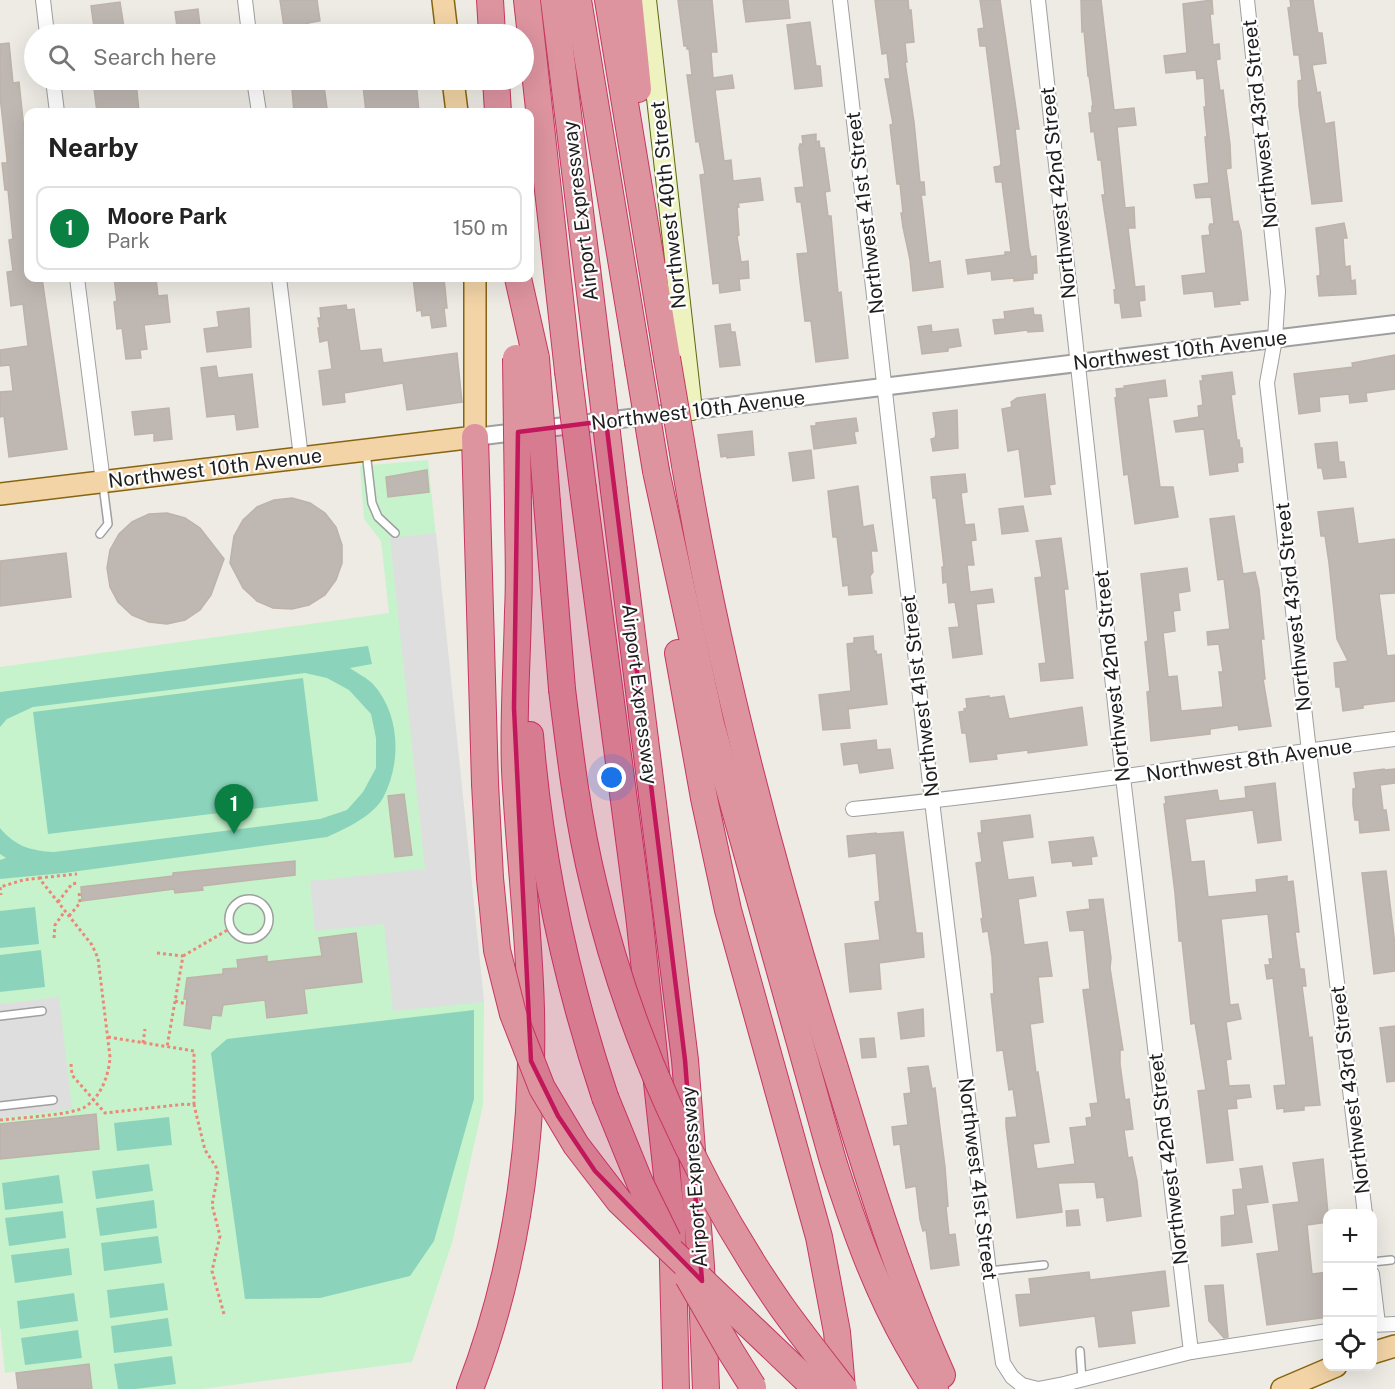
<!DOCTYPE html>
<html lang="en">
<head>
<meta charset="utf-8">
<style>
	body { margin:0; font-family:"Public Sans",sans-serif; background:#f6f6f6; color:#222 }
	.controls { position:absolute; right:18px; bottom:18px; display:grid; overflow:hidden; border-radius:12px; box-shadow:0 6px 24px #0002 }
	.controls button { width:54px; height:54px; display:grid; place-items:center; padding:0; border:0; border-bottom:2px solid #e0e0e0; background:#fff; color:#222; font:30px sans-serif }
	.you { position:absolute; left:612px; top:778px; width:21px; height:21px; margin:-15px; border:4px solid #fff; border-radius:50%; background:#1a73e8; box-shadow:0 0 0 9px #1a73e833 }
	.badge { display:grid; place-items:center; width:39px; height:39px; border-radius:50%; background:#0b8043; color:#fff; font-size:20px; font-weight:700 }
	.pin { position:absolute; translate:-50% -50px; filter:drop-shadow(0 2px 3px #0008) }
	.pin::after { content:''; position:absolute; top:32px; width:21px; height:18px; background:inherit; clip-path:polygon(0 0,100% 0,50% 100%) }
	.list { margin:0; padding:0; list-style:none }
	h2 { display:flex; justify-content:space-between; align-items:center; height:78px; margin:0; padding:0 24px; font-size:26px }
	h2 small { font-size:20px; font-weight:400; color:#767676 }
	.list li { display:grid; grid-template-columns:39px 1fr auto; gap:18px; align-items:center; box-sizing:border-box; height:84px; margin:0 12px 12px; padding:0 12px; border:2px solid #e0e0e0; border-radius:12px }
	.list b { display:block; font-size:22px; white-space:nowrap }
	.list p { margin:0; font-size:20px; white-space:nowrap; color:#767676 }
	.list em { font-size:20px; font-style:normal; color:#767676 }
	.icon { flex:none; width:33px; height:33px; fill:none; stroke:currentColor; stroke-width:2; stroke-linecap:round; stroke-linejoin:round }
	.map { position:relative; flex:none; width:1395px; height:1389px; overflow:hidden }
	.search { position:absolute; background:#fff; box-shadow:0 6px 24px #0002; left:24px; top:24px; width:510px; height:66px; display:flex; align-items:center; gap:15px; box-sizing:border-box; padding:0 21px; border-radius:33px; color:#767676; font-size:22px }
	.panel { position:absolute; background:#fff; box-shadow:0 6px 24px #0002; left:24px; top:108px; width:510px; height:174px; border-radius:12px }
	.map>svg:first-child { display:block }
</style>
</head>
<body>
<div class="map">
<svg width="1395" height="1389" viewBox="0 0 1395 1389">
	<rect width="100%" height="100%" fill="#eeebe5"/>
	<path fill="#c6f3cc" d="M428 460 484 1002 483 1105 452 1243 412 1362 201 1389H92L89 1364 5 1373 0 1325V667L389 613 381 541 364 519 360 466Z"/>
	<g fill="#8bd4bb">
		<path d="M368 646 372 664 350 668C357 673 367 678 373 684 400 714 402 762 383 798 373 816 345 829 327 837L64 873 0 879V860L6 858 0 854V828C15 846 31 851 54 852L320 819 347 810 363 792 376 768V738L371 714 349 690 327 678 305 673 33 707 7 719 0 727V692Z"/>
		<path d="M303 678 318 801 48 834 33 712Z"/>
		<path d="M35 907 39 944 0 948V911Z"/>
		<path d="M41 950 45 987 0 992V955Z"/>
		<path d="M474 1010V1099L434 1241 410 1276 320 1298 245 1299 211 1053 227 1039Z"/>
		<path d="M169 1117 172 1145 117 1151 114 1123Z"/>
		<path d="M149 1164 153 1191 96 1199 92 1171Z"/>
		<path d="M59 1175 63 1203 5 1210 2 1183Z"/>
		<path d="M154 1200 157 1228 100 1236 96 1208Z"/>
		<path d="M63 1211 66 1238 9 1246 5 1218Z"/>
		<path d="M158 1236 162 1263 104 1271 101 1243Z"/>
		<path d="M69 1248 72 1275 15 1283 11 1255Z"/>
		<path d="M164 1283 168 1310 110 1318 107 1290Z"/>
		<path d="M74 1293 78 1321 20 1329 17 1301Z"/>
		<path d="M168 1318 172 1346 114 1353 111 1326Z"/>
		<path d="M78 1330 82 1358 25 1365 21 1338Z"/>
		<path d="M172 1356 176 1384 135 1389H118L114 1364Z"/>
	</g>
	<g fill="#dedede">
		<path d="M436 533 484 1002 393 1011 384 924 315 931 310 881 425 869 390 538Z"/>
		<path d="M59 997 72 1109 0 1118V1004Z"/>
	</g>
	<g fill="#beb7b2" stroke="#beb3a9" stroke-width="1.5">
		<path d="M280 0H317L320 21 308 23 309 34H285Z"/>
		<path d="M678 0H712L717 52H711L713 78 732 75 734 88 715 90 724 161 731 160 733 181 760 178 763 200 738 203 739 207H737L739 235 737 236 741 262 748 261 749 278 739 279 740 290 720 293 719 283 713 284 700 175 705 174 699 141 696 142 687 75H692L689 49H687V46H684Z"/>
		<path d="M743 0H788L790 18 746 22Z"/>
		<path d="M875 0H908L909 11 911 10 914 42 905 43 907 62H905L914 122 920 182H924L925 195H921L922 201 929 263 940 261 943 287 913 291 910 260 903 227 901 213H903L900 184H897L890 125 893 124 885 79H890L887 53 882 54Z"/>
		<path d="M980 0H1000L1019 129H1015L1029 249 1031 257 1036 256 1037 273H1033V279L1014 281V278L992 280 991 271 968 274 966 260 1005 255V252H1011L1002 182H996L994 167 1000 166 1001 163 986 46H980L978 29 984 28Z"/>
		<path d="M1081 0H1101L1114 110 1134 108 1136 125 1117 127 1125 208 1134 207 1135 228H1128L1135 287 1144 286 1145 300 1139 301 1141 316 1122 318 1120 303H1115L1114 290 1116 289 1102 195H1105L1101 160H1098L1094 131 1091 132 1089 113H1092V106H1093L1089 76H1088L1084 31 1082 32Z"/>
		<path d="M1212 0 1213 14H1210L1213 45 1219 44 1220 59 1216 60 1220 91 1223 90 1230 144 1231 168 1226 169 1233 222 1238 221 1241 232 1248 300 1239 301 1240 304 1215 307 1213 291 1184 294 1182 276 1206 273 1202 236 1210 235 1209 227 1210 224H1214L1211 197 1196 198 1194 185 1209 183 1205 137H1207L1204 107H1206L1204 78 1197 79 1196 70 1166 73 1164 56 1187 53 1183 4Z"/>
		<path d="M1290 0H1313L1318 33H1322L1326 63 1312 65 1317 93 1320 92 1325 124 1334 122 1342 201 1312 204 1299 106 1298 81 1302 80 1299 55H1294L1288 8 1291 7Z"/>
		<path d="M120 2 125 34H95L91 6Z"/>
		<path d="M198 9 201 34H178L175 12Z"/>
		<path d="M810 22 816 66H820L822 86 795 89 787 25Z"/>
		<path d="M9 43 13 83 19 82 28 167V278H42L67 449 9 457 4 416 0 417V392L13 391 10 365 0 366V350L28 346 23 304 11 306 7 272 13 271 9 240 13 239 8 190H5L2 163H7V159L0 96V44Z"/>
		<path d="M103 80H136L139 112H97L93 81Z"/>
		<path d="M416 80 419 112H366L363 86Z"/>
		<path d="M324 86 327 108 294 112 292 90Z"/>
		<path d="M816 134V142L819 141 820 148H824L830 191 825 192 828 216H831L838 293 841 292 848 358 816 362 811 321H805L800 281 797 254 808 253 801 202H797L795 188 804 187 799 148 800 144H803L802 136Z"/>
		<path d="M1344 223 1347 238H1343L1345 267 1350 266 1351 281 1355 280 1356 294 1319 296 1317 276H1320V270L1316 228Z"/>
		<path d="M114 278H156L158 296 167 295 170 322 144 325 147 349 140 350 141 358 126 359 122 328 117 329 114 302 117 301Z"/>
		<path d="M413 278H444L447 308H444L446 326 432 328 430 315 422 316 421 310 417 311Z"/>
		<path d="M346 305 347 310 354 309 360 351 381 349 383 363 457 353 462 402 407 410 403 383 344 393 345 402 323 405 319 371 332 369 328 340 320 342 318 328H320L318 318H321L320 308Z"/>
		<path d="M249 308 251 347 207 352 204 329 219 327 217 312Z"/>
		<path d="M1033 308 1034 315H1041L1043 331 1028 332 1027 330 995 334 993 320 1005 319 1004 312Z"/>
		<path d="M730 324 731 332H735L740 365 720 367 715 326Z"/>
		<path d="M931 325 932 332 958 329 961 346 948 348V351L922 354 918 327Z"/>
		<path d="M1395 355V389L1366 393 1367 401 1350 403 1349 394 1319 397 1320 411 1299 414 1294 374 1353 367 1352 363Z"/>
		<path d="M216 366 218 378 252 374 258 427 237 430 235 414 207 417 201 368Z"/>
		<path d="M1232 372 1235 394 1231 395 1237 440H1239L1240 448H1242L1243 462 1237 463 1238 471 1210 475 1204 429 1176 432 1174 421 1199 417 1198 406 1203 405 1200 381H1203L1202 376Z"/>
		<path d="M1165 380 1167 396 1148 398 1160 487H1173L1178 517 1135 524 1128 474 1124 475 1115 398 1117 397 1116 389 1125 388 1124 386Z"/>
		<path d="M1045 394 1055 484 1049 485 1051 494 1025 497 1019 449 1008 451 1002 409 1012 407 1011 402 1017 398Z"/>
		<path d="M169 408 172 439 154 441V433L135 435 132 412Z"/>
		<path d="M957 410 958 448 933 451 931 439 935 438 936 434 933 413Z"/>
		<path d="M856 418 858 431 854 432 856 443 814 449 811 426H816V423Z"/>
		<path d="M752 431 754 455 727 458V456L721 457 718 435Z"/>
		<path d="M1337 442 1339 462H1344L1346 477 1324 479 1322 468H1318L1315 444Z"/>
		<path d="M811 450 814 478 793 481 789 453Z"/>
		<path d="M427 470 429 492 388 497 386 477Z"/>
		<path d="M965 474 967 492 961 493 965 525 974 524 976 540 971 541 974 565H967L970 592 992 589 994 602 976 604 982 654 953 658 949 628 959 627 955 602 949 603 947 582 943 583 942 567H944L936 498H933L931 477Z"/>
		<path d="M858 486 863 527 873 525 877 551H871L873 572 870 576 872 593 849 595 848 585 843 586 837 537H833L828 491Z"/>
		<path d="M292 498 310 503 325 513 336 527 342 545V563L336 580 325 595 309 605 292 609 273 608 257 601 243 588 230 563 234 536 243 520 257 507 274 500Z"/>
		<path d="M1023 506 1028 531 1002 534 999 509Z"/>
		<path d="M1353 508 1358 544 1395 539V593L1379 594 1387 656 1395 655V701L1363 705V708L1343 711 1340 687H1336L1334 663 1348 661 1337 639 1329 563 1325 536H1321L1318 512Z"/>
		<path d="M167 513 185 518 200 528 224 559 211 595 200 610 185 620 167 624 149 622 132 615 118 602 110 587 107 568 110 550 119 534 132 522 149 514Z"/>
		<path d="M1234 516 1243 574 1255 572 1259 589 1264 639H1261L1265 679H1263L1271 726 1239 730 1238 725 1210 729V734L1151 741 1147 692 1150 691 1145 642 1148 641 1141 574 1187 568 1190 591 1178 593 1180 610 1173 611 1175 631 1163 633 1168 677 1177 676 1181 711 1223 707 1219 672H1223L1219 644 1208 645 1207 632 1230 629 1224 579 1218 580 1210 519Z"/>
		<path d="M1061 538 1068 589H1064L1073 678 1041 681 1039 664 1046 663 1035 578 1042 577 1036 541Z"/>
		<path d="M66 553 71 597 0 606V561Z"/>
		<path d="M873 636 874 651H876L877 655 881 654 887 704 848 709 850 728 823 730 819 695 851 691 847 644 854 643V638Z"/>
		<path d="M989 696V698L1004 696 1009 719 1082 707 1087 745 1028 753V750L996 754 997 759 970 762 966 733H962L959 712 965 711 964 709 967 708 966 699Z"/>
		<path d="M876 740 877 750 890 749 893 768 860 773 858 763 844 765 841 744Z"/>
		<path d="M1384 769V770L1395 769V783L1380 785 1383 810H1386L1389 830 1360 833 1359 820H1355L1353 805V789L1356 788 1354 773Z"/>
		<path d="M1275 783 1281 840 1258 843 1253 810 1185 819 1191 862 1204 861 1208 897 1257 892 1256 880 1287 876V882L1293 881 1299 932H1295L1300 969H1304L1306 986H1302L1309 1038 1312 1037 1320 1105 1304 1106V1110L1284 1112V1108L1277 1109 1274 1086 1286 1085 1273 978 1267 979 1265 965H1270L1269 959H1273L1268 914 1221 919 1230 1005 1238 1004 1241 1019 1226 1022 1231 1059 1226 1060 1229 1086 1249 1085 1251 1097 1236 1099 1237 1108 1227 1109 1233 1160 1207 1163 1198 1091 1206 1090 1195 1023 1191 1024 1182 941H1179L1178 928 1175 893 1164 804H1166L1165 797 1217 790 1219 801 1246 798 1245 787Z"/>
		<path d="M404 794 412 855 395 857 388 796Z"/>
		<path d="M1030 815 1033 837 1002 841 1008 880 1033 877 1036 896 1018 899 1024 945 1047 942 1052 976 1038 977 1043 1022 1030 1024 1036 1073 1038 1072 1049 1142 1033 1144 1037 1169 1075 1164 1070 1128 1087 1126 1086 1118 1092 1117 1090 1104 1098 1103 1083 990 1090 989 1084 930 1070 931 1067 912 1090 909 1089 900 1103 899 1111 958 1110 968 1123 1050H1120V1064L1125 1100 1129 1099 1133 1129 1124 1130 1128 1158 1132 1157 1137 1181 1141 1216 1107 1221 1104 1197 1097 1198 1095 1182 1058 1183 1062 1212 1017 1218 1006 1126V1118L1017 1117 1013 1089 1009 1090 1003 1050 997 1051 991 994H994L992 957 988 931 983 932 981 919 983 918 976 863 982 862 978 833H982L981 821Z"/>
		<path d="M903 832 916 933H922L924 957 879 963 881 989 850 992 845 944 880 940 875 902 880 901 876 853 849 857 847 836 876 833V834Z"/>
		<path d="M1093 837 1097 856 1091 857 1092 864 1073 866 1072 861 1052 863 1049 842Z"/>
		<path d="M295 861V875L202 886 203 890 175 893 174 889 82 901 81 887 173 876V873Z"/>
		<path d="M1386 871 1395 945V971L1374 974 1362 873Z"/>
		<path d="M356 933 362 982 304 989 307 1013 267 1018 265 1000 223 1005 221 1016 212 1015 210 1029 184 1025 187 999H184L187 978 223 974V969L238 968 237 960 267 956V962L322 956 319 938Z"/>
		<path d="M923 1009 924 1036 901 1039 898 1013Z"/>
		<path d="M1395 1026V1081L1387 1082 1380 1028Z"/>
		<path d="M874 1038 876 1057 862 1058 860 1039Z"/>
		<path d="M928 1066 932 1089 935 1088 945 1167 948 1206 946 1207 949 1235 955 1234 959 1265 931 1269 926 1230 923 1231 920 1220 916 1186 906 1188 900 1144 894 1145 892 1127 908 1125 904 1094 911 1093 908 1068Z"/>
		<path d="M96 1114 99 1149 0 1159V1124Z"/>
		<path d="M1323 1159 1328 1214V1222L1307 1225 1312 1274 1328 1272V1317L1267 1325 1257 1254 1279 1251 1273 1205 1299 1202 1293 1163Z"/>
		<path d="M1262 1166 1268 1202 1246 1205 1252 1242 1222 1246 1221 1217 1235 1215 1233 1190 1243 1189 1240 1169Z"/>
		<path d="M1078 1210 1080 1225 1067 1226 1066 1211Z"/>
		<path d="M1165 1271 1169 1306 1131 1311 1135 1343 1099 1347 1095 1316 1020 1326 1016 1295 1031 1294 1029 1279 1089 1272 1090 1280Z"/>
		<path d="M1223 1285 1228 1337 1224 1338 1209 1321 1205 1286Z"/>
		<path d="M89 1364 92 1389H18L16 1373Z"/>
	</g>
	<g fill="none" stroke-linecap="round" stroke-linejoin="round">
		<defs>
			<g id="service">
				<path d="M366 452 372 503 378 517 395 533"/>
				<path d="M100 534 108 524 103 485"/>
				<circle cx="249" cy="919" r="20"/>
				<path d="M0 1016 42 1011"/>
				<path d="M0 1106 53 1100"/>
				<path d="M1372 1262 1391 1260"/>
				<path d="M989 1271 1044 1265"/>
				<path d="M1080 1351 1082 1380"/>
			</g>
			<g id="minor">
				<path d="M43 0 47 34"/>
				<path d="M245 0 249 34"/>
				<path d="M840 0 932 801 989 1271 1003 1363 1012 1377 1022 1385 1038 1389 1064 1384 1191 1352 1328 1331"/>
				<path d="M1038 0 1123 777 1191 1352"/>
				<path d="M1247 0 1278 291 1275 339 1267 383 1309 751 1365 1214"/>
				<path d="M53 80 57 112"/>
				<path d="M254 80 259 112"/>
				<path d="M77 278 103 482"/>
				<path d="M279 278 301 457"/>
				<path d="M853 809C1034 791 1214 763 1395 739"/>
				<path d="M1372 1274 1378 1324"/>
				<path d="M1372 1325 1395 1324"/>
			</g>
			<path id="tertiary" d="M475 437 1395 324"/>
			<path id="secondary" d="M646 0 692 410"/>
			<g id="primary">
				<path d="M443 0 447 34"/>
				<path d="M453 80 457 112"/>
				<path d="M0 494 475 437V278"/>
				<path d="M1372 1353 1395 1346"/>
				<path d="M1282 1389 1336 1366"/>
			</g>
			<g id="motorway">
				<path d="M490 0 492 34"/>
				<path d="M527 0 568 371"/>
				<path d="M554 0 599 366"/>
				<path d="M578 0 638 362"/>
				<path d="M608 0 667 358"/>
				<path d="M629 0 638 89"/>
				<path d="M496 80 498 112"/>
				<path d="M518 278 536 358"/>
				<path d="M475 437 485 783"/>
				<path d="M685 465C719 669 772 868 834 1065 866 1170 897 1275 942 1375"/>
				<path d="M656 471 711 724 833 1161C853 1224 875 1287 908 1345 917 1360 925 1376 935 1389"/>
				<path d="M583 489 639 915 672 1222 676 1389"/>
				<path d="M614 491 685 1060 701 1266 706 1389"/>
				<path d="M547 503 562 689"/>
				<path d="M678 653 704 798 728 910 819 1237 837 1332 842 1389"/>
				<path d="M530 735C540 858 566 980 605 1097"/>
				<path d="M470 1389C516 1269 534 1138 531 1010 529 930 519 850 515 770 513 717 517 664 518 611 520 576 518 541 518 507"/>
			</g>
		</defs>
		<use href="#service" stroke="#9f9f9f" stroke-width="10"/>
		<use href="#minor" stroke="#9f9f9f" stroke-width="16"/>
		<use href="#tertiary" stroke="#9f9f9f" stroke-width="20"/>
		<use href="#secondary" stroke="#5b6911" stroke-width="22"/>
		<use href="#primary" stroke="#876510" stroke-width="24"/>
		<use href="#motorway" stroke="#c63762" stroke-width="28"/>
		<g stroke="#ea8979" stroke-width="3" stroke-dasharray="3 3" stroke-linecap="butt">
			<path d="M39 878 77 874"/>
			<path d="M58 902 72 884 78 883"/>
			<path d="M69 916 80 903 79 891"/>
			<path d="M54 938 55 925 65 911"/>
			<path d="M157 953 183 956 167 1047"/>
			<path d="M183 956 231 928"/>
			<path d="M175 1001 187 1004"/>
			<path d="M108 1037 194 1051V1105"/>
			<path d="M143 1043 145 1029"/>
			<path d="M71 1064 72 1075 105 1113 186 1104 194 1105 205 1150 216 1167 218 1174 212 1205 220 1236 212 1271 224 1314"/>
			<path d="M0 1120C18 1118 72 1115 85 1107 101 1097 109 1075 110 1057L98 958 92 945 39 878 23 880 0 887 1 895"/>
		</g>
		<use href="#service" stroke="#fff" stroke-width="7"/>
		<use href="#minor" stroke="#fff" stroke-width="14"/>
		<use href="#tertiary" stroke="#fff" stroke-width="16"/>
		<use href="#secondary" stroke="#edf2be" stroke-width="20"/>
		<use href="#primary" stroke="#f2d4a6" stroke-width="21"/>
		<use href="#motorway" stroke="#dd949f" stroke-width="26"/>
		<defs>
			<g id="motorway-bridge">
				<path d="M516 358 518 507"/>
				<path d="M536 358 547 503"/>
				<path d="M667 358 685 465"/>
				<path d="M638 362 656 471"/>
				<path d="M599 366 614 491"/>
				<path d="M568 371 583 489"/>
				<path d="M562 689C570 755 578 821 594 886 629 1035 694 1180 781 1306 801 1334 823 1362 844 1389"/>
				<path d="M485 783 490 878 497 950 513 1014 542 1088 576 1145 619 1201 816 1389"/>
				<path d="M605 1097 640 1183 668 1240"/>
				<path d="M688 1277 731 1352 753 1387"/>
			</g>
		</defs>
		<use href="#motorway-bridge" stroke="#c63762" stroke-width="28" stroke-linecap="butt"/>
		<use href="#motorway-bridge" stroke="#dd949f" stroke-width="26"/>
	</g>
	<path fill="#c2185b" fill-opacity="0.2" stroke="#c2185b" stroke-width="4.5" stroke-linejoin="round" d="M606 421 685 1060 702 1281 595 1171 558 1116 531 1061 514 708 518 432Z"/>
	<g text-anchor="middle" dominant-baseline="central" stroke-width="4.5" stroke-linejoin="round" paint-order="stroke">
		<g font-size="20" fill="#1e1e1e" stroke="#fff">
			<text transform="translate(1260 124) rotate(-96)">Northwest 43rd Street</text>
			<text transform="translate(1058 193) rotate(-96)">Northwest 42nd Street</text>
			<text transform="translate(668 205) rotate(-96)">Northwest 40th Street</text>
			<text transform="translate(580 211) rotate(-97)">Airport Expressway</text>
			<text transform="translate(865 213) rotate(-97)">Northwest 41st Street</text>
			<text transform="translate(1180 350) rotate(-7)">Northwest 10th Avenue</text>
			<text transform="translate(698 410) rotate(-7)">Northwest 10th Avenue</text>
			<text transform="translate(215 468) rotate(-7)">Northwest 10th Avenue</text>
			<text transform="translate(1293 607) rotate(-96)">Northwest 43rd Street</text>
			<text transform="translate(1112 676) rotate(-96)">Northwest 42nd Street</text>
			<text transform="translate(640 694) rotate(83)">Airport Expressway</text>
			<text transform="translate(920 696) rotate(-97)">Northwest 41st Street</text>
			<text transform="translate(1249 760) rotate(-8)">Northwest 8th Avenue</text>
			<text transform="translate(1350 1090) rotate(-97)">Northwest 43rd Street</text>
			<text transform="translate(1168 1159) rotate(-97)">Northwest 42nd Street</text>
			<text transform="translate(694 1177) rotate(-94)">Airport Expressway</text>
			<text transform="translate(978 1179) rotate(83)">Northwest 41st Street</text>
		</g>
	</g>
</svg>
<div class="controls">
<button>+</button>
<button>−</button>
<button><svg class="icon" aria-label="locate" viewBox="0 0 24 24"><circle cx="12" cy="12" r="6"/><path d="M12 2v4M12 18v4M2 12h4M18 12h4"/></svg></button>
</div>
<div class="you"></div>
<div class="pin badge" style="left:234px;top:834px">1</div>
<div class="search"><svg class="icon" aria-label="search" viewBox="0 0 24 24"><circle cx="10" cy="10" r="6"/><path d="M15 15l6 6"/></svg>Search here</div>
<section class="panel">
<h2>Nearby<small></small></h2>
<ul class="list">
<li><span class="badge">1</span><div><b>Moore Park</b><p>Park</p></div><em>150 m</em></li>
</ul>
</section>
</div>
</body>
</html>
